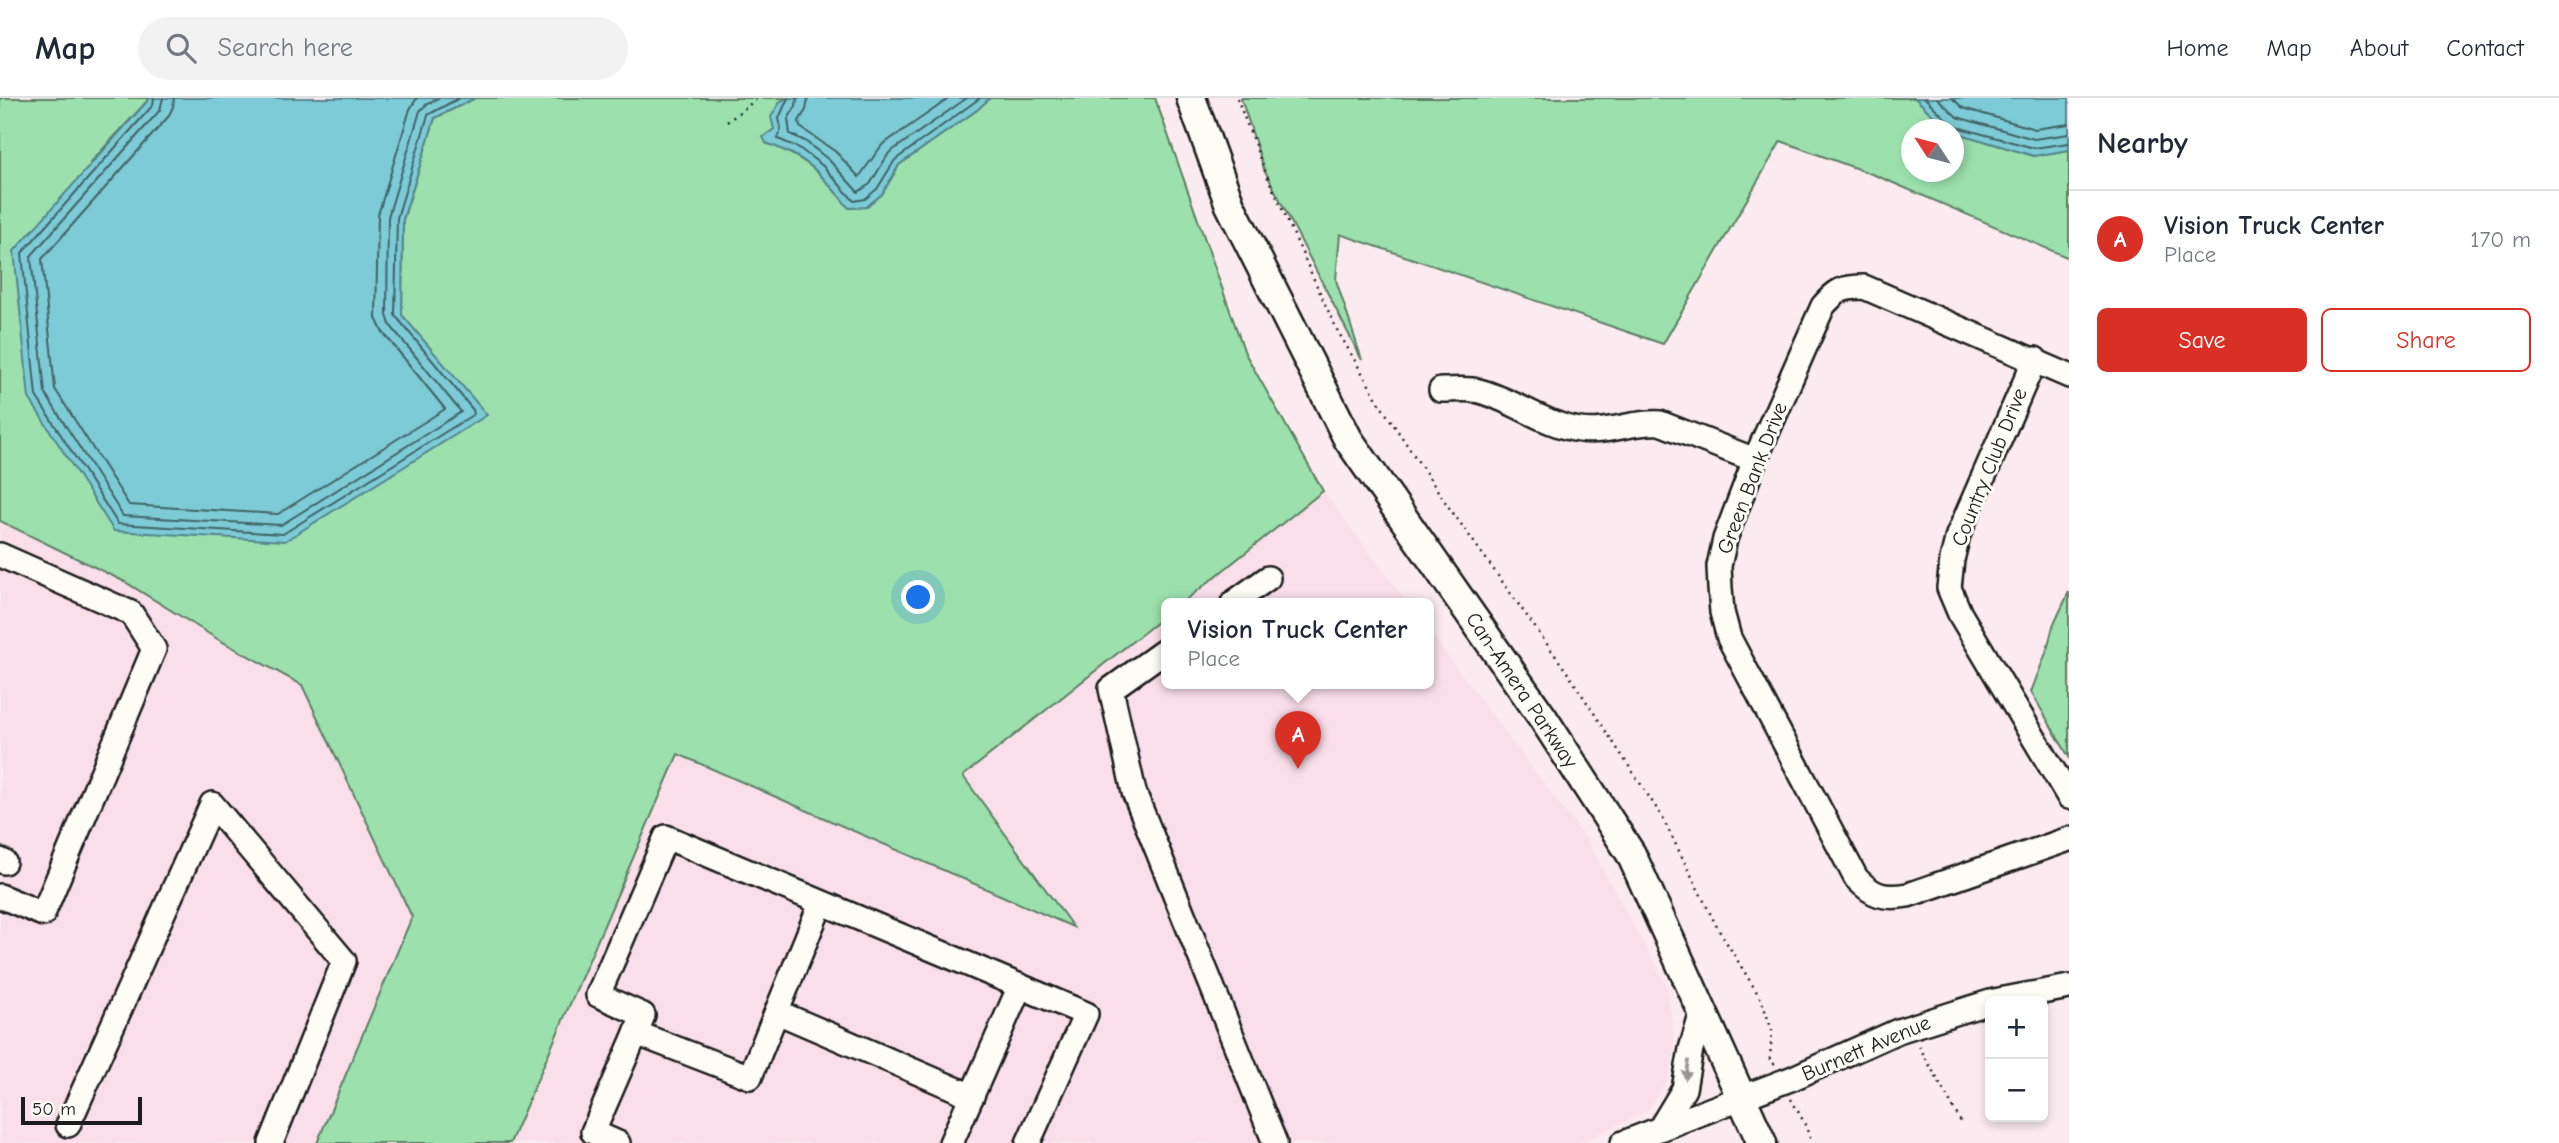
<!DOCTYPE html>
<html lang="en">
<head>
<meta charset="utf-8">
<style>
	body { margin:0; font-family:"Comic Neue",sans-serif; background:#f2f2f3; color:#1f2937 }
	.controls { position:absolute; right:21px; bottom:21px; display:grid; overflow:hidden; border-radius:10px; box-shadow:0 4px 10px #0003 }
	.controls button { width:63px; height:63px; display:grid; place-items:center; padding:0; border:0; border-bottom:2px solid #e0e1e3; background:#fff; color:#1f2937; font:35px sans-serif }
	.compass { position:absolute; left:1901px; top:21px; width:63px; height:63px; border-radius:50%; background:#fff; box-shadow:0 4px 10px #0003; rotate:306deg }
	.scale { position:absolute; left:21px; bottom:18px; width:121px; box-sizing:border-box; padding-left:7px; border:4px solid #1c1c1c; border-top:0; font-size:19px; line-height:24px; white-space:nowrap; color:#1c1c1c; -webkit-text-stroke:5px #fdfcf7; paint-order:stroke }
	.you { position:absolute; left:919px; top:500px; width:24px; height:24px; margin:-18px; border:5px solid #fff; border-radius:50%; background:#1a73e8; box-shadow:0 0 0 10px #1a73e833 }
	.badge { display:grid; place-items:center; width:46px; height:46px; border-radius:50%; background:#d93025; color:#fff; font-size:23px; font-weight:700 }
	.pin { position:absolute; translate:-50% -58px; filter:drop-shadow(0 2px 4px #0008) }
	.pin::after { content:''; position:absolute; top:37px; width:24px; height:21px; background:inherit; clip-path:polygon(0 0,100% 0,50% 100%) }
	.popup { position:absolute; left:1161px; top:500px; width:273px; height:91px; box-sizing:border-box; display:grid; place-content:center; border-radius:10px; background:#fff; filter:drop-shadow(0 2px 5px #0005); font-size:23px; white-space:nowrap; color:#747a83 }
	.popup b { font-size:26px; color:#1f2937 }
	.popup::after { content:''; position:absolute; left:50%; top:100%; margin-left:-14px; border:14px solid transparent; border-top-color:#fff }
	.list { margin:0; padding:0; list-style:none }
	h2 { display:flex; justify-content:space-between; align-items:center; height:91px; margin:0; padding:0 28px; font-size:30px }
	h2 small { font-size:23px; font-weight:400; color:#747a83 }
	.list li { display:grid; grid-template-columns:46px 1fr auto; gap:21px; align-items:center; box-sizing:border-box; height:98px; padding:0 28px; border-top:2px solid #e0e1e3 }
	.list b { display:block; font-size:26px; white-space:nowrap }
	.list p { margin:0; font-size:23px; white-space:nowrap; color:#747a83 }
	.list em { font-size:23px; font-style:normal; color:#747a83 }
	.actions { display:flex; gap:14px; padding:21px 28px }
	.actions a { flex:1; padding:16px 0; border:2px solid #d93025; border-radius:10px; text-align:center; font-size:24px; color:#d93025 }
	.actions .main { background:#d93025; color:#fff }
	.icon { flex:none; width:38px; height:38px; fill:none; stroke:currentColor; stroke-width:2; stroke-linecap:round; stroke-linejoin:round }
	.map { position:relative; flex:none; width:2069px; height:1045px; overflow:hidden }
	header { display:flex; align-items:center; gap:42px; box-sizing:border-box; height:98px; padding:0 35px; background:#fff; border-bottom:2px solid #e0e1e3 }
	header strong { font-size:33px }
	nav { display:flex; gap:38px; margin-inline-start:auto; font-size:24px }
	.search { width:490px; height:63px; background:#f2f2f3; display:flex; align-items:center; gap:18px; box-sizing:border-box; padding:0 24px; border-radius:38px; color:#747a83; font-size:26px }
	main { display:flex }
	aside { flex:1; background:#fff }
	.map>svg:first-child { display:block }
</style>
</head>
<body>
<header>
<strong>Map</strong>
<div class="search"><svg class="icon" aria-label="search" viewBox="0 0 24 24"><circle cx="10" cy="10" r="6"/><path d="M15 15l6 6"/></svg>Search here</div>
<nav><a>Home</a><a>Map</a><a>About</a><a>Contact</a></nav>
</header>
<main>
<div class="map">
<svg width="2069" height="1045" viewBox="0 0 2069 1045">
	<rect width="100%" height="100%" fill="#fbebf0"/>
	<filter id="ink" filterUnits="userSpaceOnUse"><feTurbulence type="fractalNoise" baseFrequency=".0143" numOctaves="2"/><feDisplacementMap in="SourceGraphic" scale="14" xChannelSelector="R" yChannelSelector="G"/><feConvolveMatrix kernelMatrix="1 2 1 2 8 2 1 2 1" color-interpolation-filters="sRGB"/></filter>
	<g filter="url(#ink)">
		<g fill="#fadfeb">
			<path d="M1323 393 1408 505H1182Z"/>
			<path d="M0 423 125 484 219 542 302 587 412 819 317 1045H0Z"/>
			<path d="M1167 516V585H1429V533L1587 742 1667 888 1675 947 1669 980 1647 1013 1580 1045H510L678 656 1071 828 963 678Z"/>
		</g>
		<g fill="#9be0ad" stroke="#5c7e64" stroke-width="2">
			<path d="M0 0H150L90 65 486 317 402 217 403 122 435 20 475 0H787L780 4 774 32 766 45C810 61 819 74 849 110L867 109 882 96 899 67 977 12 990 0H1155L1245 255 1323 393 1182 505H1167V516L963 678 1073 829 678 656 510 1045H317L412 819 302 587 219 542 125 484 0 423Z"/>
			<path d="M1241 0H1915L1947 31 1912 32V74H1954V34L2034 58 2069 52V160L1877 78 1781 43 1663 246 1340 136 1336 182 1362 262 1264 71Z"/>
			<path d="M2069 494V659L2031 594 2047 552 2053 528Z"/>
		</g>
		<g fill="#7bcbd6" stroke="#55858c" stroke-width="2">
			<path d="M150 0H475L435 20 403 121 402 217 487 317 285 443 114 433 29 300 14 153Z"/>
			<path d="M787 0H990L977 12 899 67 882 96 866 109 849 110C819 74 811 61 766 45L763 39 774 31 771 19 780 4Z"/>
			<path d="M1915 0H2069V52L2034 58 1954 34V32L1947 31Z"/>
		</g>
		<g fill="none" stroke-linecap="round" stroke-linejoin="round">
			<g stroke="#426266" stroke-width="2">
				<path d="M154 0 153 7 22 155 36 298 118 426 283 436 474 316 473 312 395 217 397 120 428 17 459 0"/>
				<path d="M163 0 160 12 31 158 45 295 123 418 281 427 461 314 390 227 387 217 388 119 420 13 426 7 439 0"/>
				<path d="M174 0 173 9 168 19 42 161 55 291 129 407 278 416 445 311 382 233 376 220 378 117 410 11 417 0"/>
				<path d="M788 0 779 20 781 31 778 41 799 50 823 68 854 103 865 101 877 91 895 62 980 0"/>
				<path d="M797 0 796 8 788 21 790 36 805 43 829 62 858 94 870 86 889 55 967 0"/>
				<path d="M808 0 806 12 799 23 800 29 836 54 859 79 882 47 950 0"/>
				<path d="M1925 0 1953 28 2034 50 2069 45"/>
				<path d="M1937 0 1957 19 2034 41 2069 36"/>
				<path d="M1952 0 1963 10 2035 31 2069 26"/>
			</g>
			<defs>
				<g id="minor">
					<path d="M2035 261 1958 437 1952 462 1949 490 1960 516 2069 699"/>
					<path d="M2069 278 1864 189C1842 189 1837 192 1823 208L1755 362 1725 441 1719 468 1720 490 1722 514 1729 540 1856 780C1873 798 1884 801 1908 797L2069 741"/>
					<path d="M1441 292C1453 292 1468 290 1479 293 1514 302 1544 327 1580 332 1608 336 1633 323 1660 325L1755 362"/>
					<path d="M0 457 131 515 154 551 43 816 0 798"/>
					<path d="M1233 505 1268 480"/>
					<path d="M1167 551 1111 591 1134 694 1275 1045"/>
					<path d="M0 762 4 764"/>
					<path d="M1020 888 1086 916 1028 1045"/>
					<path d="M1994 903 2069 889"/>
					<path d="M777 914 972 998"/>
					<path d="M636 935 643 917 598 897 666 739 1020 888 951 1045"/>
					<path d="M68 1027 212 706 344 863 271 1045"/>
					<path d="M1661 1029 1684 991 1691 951 1703 911"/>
					<path d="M618 1045 593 1034 636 935 750 979 821 805"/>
					<path d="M1623 1045 1793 980 1898 933 1990 904"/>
				</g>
				<path id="major" d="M1191 0 1230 107 1348 341 1543 620 1631 756 1762 1045"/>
			</defs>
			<use href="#minor" stroke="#1c1c1c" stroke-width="28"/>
			<use href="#major" stroke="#1c1c1c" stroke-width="33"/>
			<g stroke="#1c1c1c" stroke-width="2.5" stroke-dasharray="2 5" stroke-linecap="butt">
				<path d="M1237 0 1264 71 1336 230 1383 311 1448 408 1567 574 1661 717 1717 829 1761 901 1772 932 1770 961 1775 967"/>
				<path d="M727 24 758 0"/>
				<path d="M1919 948 1961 1024"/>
				<path d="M1791 1001 1804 1024 1812 1045"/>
			</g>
			<use href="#minor" stroke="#fdfcf7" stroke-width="23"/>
			<use href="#major" stroke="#fdfcf7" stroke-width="28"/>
		</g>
		<defs><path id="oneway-solid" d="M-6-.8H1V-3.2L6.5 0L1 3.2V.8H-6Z" transform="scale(1.75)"/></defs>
		<use fill="#989794" href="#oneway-solid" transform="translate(1687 972) rotate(99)"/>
	</g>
	<g text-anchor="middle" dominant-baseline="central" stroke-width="6" stroke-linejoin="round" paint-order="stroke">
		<g font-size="21" fill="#1c1c1c" stroke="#fdfcf7">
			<text transform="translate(1989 369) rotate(-68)">Country Club Drive</text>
			<text transform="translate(1752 380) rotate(-69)">Green Bank Drive</text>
			<text transform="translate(1522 592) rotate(56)">Can-Amera Parkway</text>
			<text transform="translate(1866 950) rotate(-23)">Burnett Avenue</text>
		</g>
	</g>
</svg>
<div class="controls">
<button>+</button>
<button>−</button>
</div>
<svg class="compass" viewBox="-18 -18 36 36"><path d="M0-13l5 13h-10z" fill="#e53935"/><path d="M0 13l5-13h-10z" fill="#747a83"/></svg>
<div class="scale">50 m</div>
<div class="you"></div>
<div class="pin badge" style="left:1298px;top:671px">A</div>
<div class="popup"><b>Vision Truck Center</b>Place</div>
</div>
<aside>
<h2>Nearby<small></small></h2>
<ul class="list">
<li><span class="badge">A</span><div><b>Vision Truck Center</b><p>Place</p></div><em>170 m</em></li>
</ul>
<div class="actions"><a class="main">Save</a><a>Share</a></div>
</aside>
</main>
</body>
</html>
